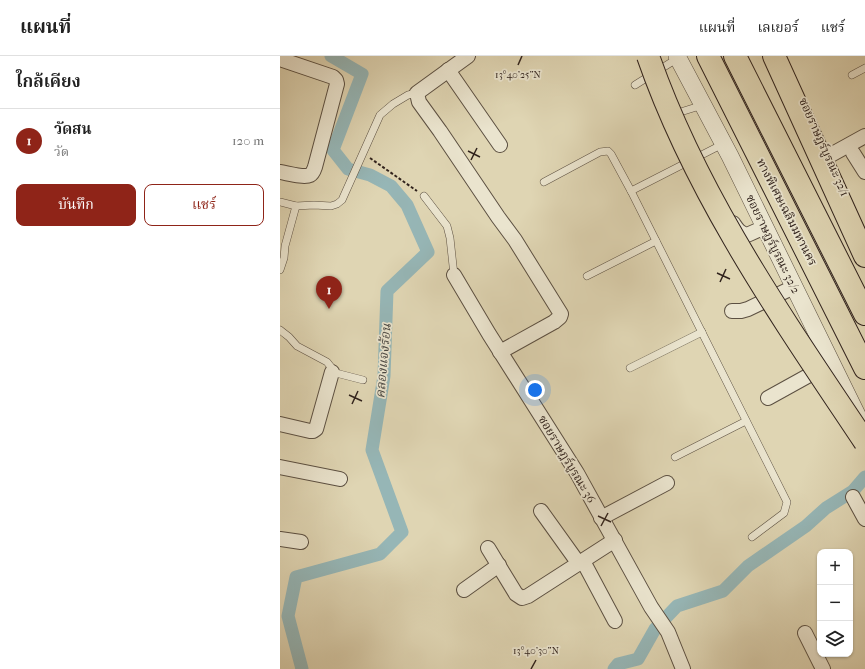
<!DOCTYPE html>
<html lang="th">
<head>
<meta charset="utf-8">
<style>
	body { margin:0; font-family:"IM FELL French Canon","Noto Serif Thai",serif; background:#f6f6f6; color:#222 }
	.controls { position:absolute; right:12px; bottom:12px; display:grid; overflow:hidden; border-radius:8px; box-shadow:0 1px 3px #0004 }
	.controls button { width:36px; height:36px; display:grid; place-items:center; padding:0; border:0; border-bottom:1px solid #e0e0e0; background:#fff; color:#222; font:20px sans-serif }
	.you { position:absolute; left:255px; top:334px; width:14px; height:14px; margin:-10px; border:3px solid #fff; border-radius:50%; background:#1a73e8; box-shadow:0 0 0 6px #1a73e833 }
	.badge { display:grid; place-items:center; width:26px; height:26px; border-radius:50%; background:#8f2418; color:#fff; font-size:13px; font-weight:700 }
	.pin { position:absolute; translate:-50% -33px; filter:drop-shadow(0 1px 2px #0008) }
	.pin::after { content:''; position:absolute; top:21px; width:14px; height:12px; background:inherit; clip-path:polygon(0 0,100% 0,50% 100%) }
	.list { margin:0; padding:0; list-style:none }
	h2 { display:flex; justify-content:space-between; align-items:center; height:52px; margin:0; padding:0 16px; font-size:17px }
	h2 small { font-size:13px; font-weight:400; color:#767676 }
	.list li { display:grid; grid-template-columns:26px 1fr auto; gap:12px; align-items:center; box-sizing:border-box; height:64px; padding:0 16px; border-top:1px solid #e0e0e0 }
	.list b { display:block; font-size:15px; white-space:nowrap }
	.list p { margin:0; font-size:13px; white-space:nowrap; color:#767676 }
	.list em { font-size:13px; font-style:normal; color:#767676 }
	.actions { display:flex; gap:8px; padding:12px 16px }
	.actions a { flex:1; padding:9px 0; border:1px solid #8f2418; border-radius:8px; text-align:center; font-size:14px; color:#8f2418 }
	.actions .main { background:#8f2418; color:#fff }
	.icon { flex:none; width:22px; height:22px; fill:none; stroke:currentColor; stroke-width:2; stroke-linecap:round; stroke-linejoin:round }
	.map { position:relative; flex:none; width:585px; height:613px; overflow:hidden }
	header { display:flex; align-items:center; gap:24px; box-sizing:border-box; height:56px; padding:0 20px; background:#fff; border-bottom:1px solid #e0e0e0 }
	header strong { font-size:19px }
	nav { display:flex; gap:22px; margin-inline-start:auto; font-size:14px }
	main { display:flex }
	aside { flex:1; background:#fff }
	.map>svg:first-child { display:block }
</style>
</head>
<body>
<header>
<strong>แผนที่</strong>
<nav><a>แผนที่</a><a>เลเยอร์</a><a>แชร์</a></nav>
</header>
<main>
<aside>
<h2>ใกล้เคียง<small></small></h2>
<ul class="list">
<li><span class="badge">1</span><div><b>วัดสน</b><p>วัด</p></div><em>120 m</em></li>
</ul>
<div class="actions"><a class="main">บันทึก</a><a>แชร์</a></div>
</aside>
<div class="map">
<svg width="585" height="613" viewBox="0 0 585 613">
	<rect width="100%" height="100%" fill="#dfd5b3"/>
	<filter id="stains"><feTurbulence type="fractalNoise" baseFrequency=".005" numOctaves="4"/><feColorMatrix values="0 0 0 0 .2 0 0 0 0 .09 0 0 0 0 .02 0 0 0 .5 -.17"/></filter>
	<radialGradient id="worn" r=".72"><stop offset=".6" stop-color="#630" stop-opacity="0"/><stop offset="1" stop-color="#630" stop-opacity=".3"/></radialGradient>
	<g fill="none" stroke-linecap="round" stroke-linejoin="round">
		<g stroke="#96b6b6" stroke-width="13">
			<path d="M22 613 8 560 16 521 100 498 122 476 92 394 104 320 107 235 148 196 127 149 111 130 90 119 68 113 53 94 82 18 51 0"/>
			<path d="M334 613 338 608 358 603 375 573 397 550 443 535 468 510 526 470 546 452 573 435 585 421"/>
		</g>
		<defs>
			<g id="service">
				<path d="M572 19 585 12"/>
				<path d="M355 29 398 2"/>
				<path d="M394 58 423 49"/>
				<path d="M443 88 351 135 507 446 504 457 472 481"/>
				<path d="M264 126 320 96 328 95 331 98 351 135"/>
				<path d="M144 140 167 170 170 182 174 219"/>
				<path d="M0 146 16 150 5 190 4 202 0 214"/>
				<path d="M16 150 34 149 51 150 57 148 62 144 100 59 113 48 128 39 137 37"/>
				<path d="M307 220 376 185"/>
				<path d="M0 274 9 281 17 290 47 306 51 311 52 316 83 324"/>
				<path d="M350 312 422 276"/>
				<path d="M395 401 466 365"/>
			</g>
			<g id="minor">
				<path d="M188 0 137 37 139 46 160 75 218 161 235 184 281 258 280 261 274 266 220 296"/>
				<path d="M0 3 53 21 56 24 57 28 35 111C34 114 32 118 30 119 24 122 7 117 0 116"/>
				<path d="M168 14 220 89"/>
				<path d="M573 97 585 116"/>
				<path d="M547 101 585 80"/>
				<path d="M453 167C457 173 459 177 467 179L485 171"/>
				<path d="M174 219 209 278 297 417 371 551 388 576 403 613"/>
				<path d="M452 255H461L468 253 514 231"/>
				<path d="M488 342 544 311"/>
				<path d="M0 368 30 375H33L36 373 52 316"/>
				<path d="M0 411 60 423"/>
				<path d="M573 441 585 463"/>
				<path d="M261 455 299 508"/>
				<path d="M321 462 387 427"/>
				<path d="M0 483 21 486"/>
				<path d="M208 492 236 538 242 542 248 540 335 484"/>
				<path d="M303 505 335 565"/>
				<path d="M184 534 219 509"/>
				<path d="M525 577 543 613"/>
			</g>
			<path id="tertiary" d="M397 0 450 100 578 361"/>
			<g id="motorway">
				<path d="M428 0 585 312"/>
				<path d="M455 0 585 258"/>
				<path d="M494 0 585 200"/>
			</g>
		</defs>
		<use href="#service" stroke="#5c5042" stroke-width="8"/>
		<use href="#minor" stroke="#5c5042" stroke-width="16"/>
		<use href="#tertiary" stroke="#5c5042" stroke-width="18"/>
		<use href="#motorway" stroke="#31231d" stroke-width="24"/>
		<path stroke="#31231d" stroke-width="2" stroke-dasharray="3 2" stroke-linecap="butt" d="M90 102 137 135"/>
		<use href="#service" stroke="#eae4ce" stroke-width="7"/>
		<use href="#minor" stroke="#eae4ce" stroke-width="14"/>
		<use href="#tertiary" stroke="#eae4ce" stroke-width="17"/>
		<use href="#motorway" stroke="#dfd5b3" stroke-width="22"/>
		<defs>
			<path id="motorway-bridge" d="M368 0C417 141 503 263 585 386"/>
		</defs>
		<use href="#motorway-bridge" stroke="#31231d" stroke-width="24" stroke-linecap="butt"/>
		<use href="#motorway-bridge" stroke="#dfd5b3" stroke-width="22"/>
	</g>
	<path fill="none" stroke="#31231d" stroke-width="1.5" d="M238 9 242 0M188 95 200 101M191 104 197 92M437 217 450 223M440 226 446 213M69 339 82 345M72 348 78 335M318 460 331 466M321 470 328 457M251 613 256 604"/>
	<g text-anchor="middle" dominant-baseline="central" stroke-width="3.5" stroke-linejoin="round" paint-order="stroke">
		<g font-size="12" fill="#31231d" stroke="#eae4ce">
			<text transform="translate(544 91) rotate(66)">ซอยราษฎร์บูรณะ 32/1</text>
			<text transform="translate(507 156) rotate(63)">ทางพิเศษเฉลิมมหานคร</text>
			<text transform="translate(493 188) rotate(64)">ซอยราษฎร์บูรณะ 32/2</text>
			<text transform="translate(287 403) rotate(59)">ซอยราษฎร์บูรณะ 36</text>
		</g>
		<g font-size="13" font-style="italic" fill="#4a4843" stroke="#eae4ce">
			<text transform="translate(103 305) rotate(-85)">คลองแจงร้อน</text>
		</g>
	</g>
	<g font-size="10" text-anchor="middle" fill="#31231d" stroke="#eae4ce" stroke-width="3.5" stroke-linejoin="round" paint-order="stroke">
		<text x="238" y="22">13°40'25"N</text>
		<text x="256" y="598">13°40'30"N</text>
	</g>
	<rect width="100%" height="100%" filter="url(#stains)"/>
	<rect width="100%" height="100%" fill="url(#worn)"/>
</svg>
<div class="controls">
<button>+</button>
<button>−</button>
<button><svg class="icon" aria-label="layers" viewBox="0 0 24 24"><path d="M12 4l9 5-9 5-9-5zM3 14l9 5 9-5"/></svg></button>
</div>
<div class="you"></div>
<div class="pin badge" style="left:49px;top:253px">1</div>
</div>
</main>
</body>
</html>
